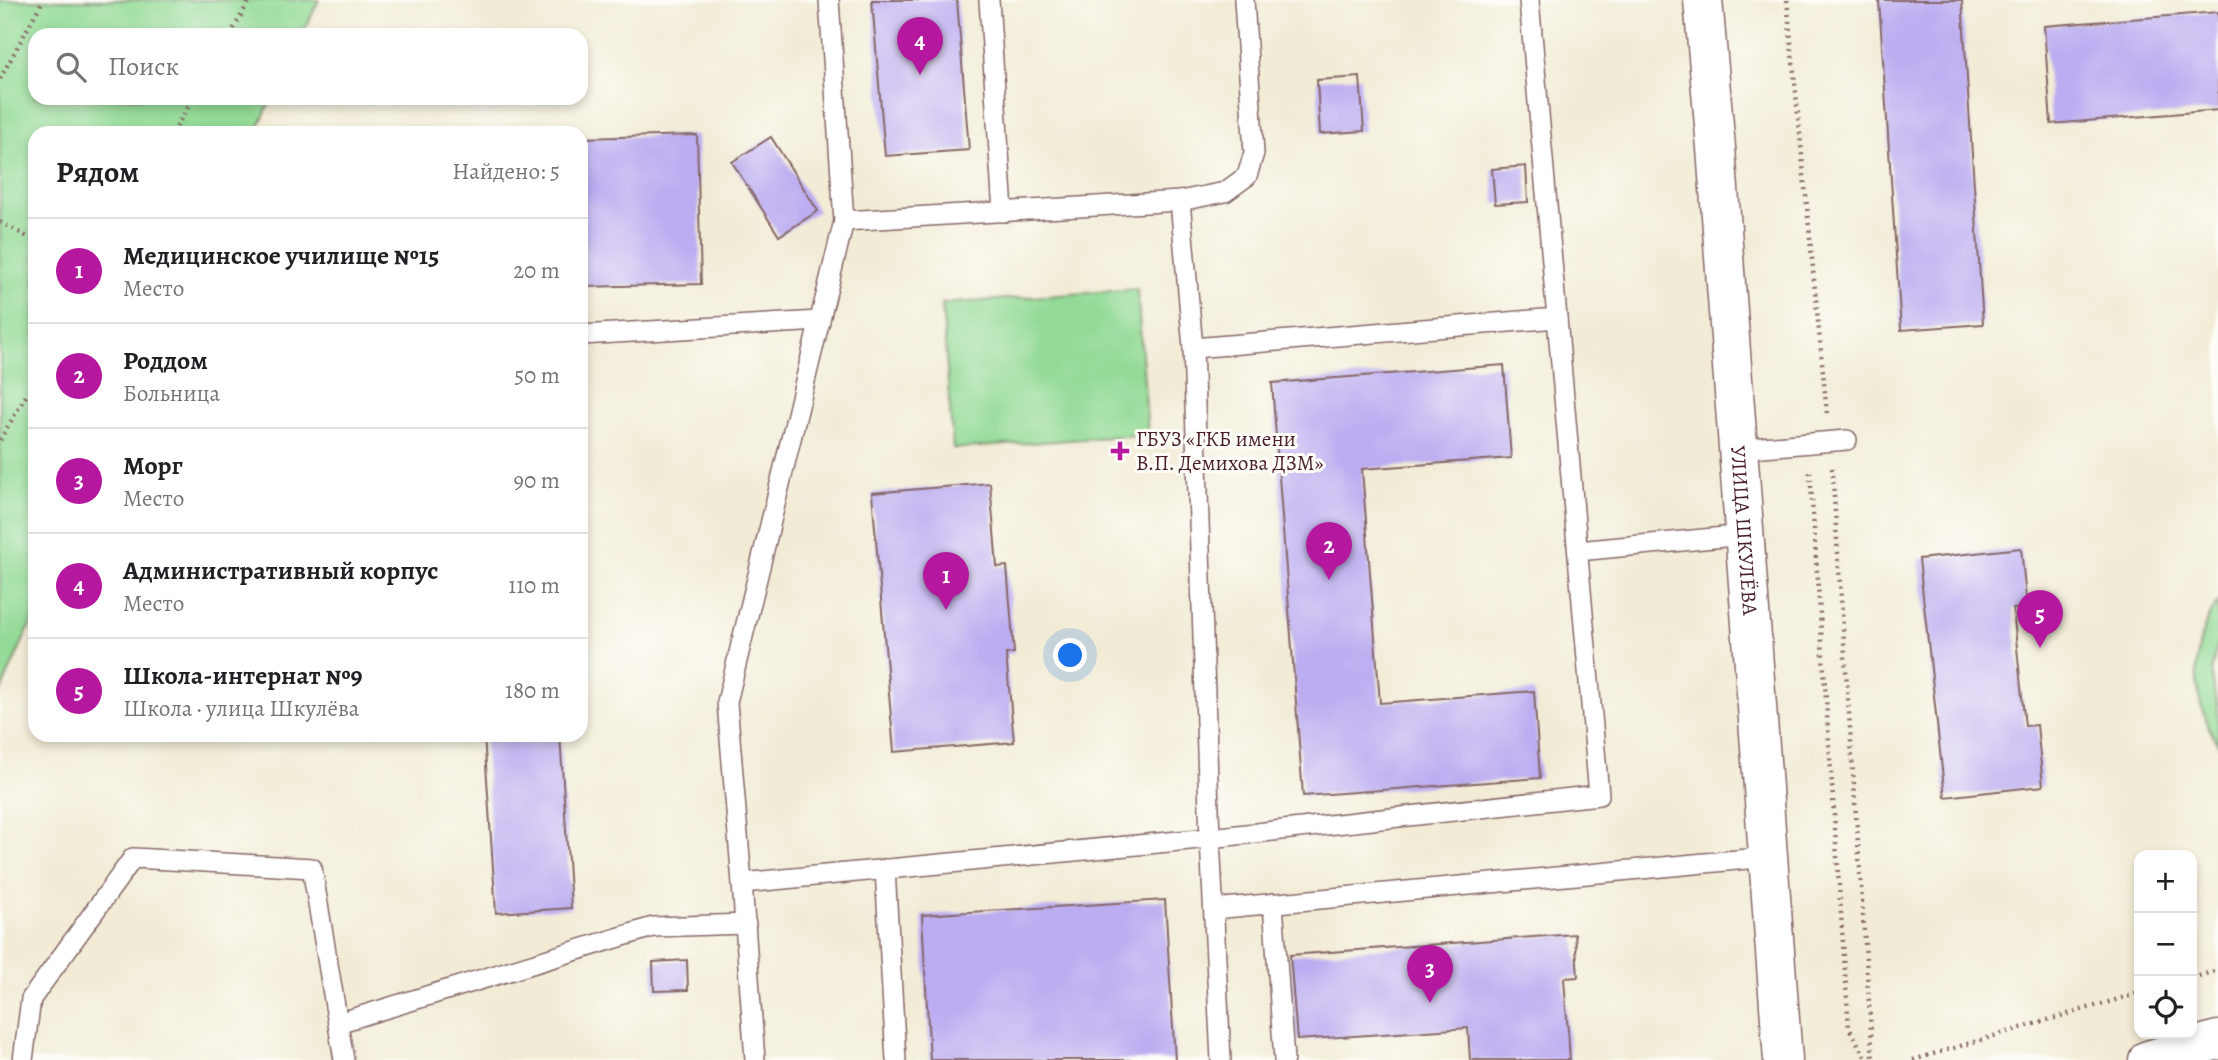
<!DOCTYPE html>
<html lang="ru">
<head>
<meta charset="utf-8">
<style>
	body { margin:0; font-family:Alegreya,serif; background:#f2f2f2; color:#202124 }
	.controls { position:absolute; right:21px; bottom:21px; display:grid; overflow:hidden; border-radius:14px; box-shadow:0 4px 10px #0003 }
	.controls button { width:63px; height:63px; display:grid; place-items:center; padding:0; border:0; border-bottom:2px solid #e0e0e0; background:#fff; color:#202124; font:35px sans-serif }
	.you { position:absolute; left:1071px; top:656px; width:24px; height:24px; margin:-18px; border:5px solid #fff; border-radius:50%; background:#1a73e8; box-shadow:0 0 0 10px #1a73e833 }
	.badge { display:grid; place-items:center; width:46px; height:46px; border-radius:50%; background:#b5179e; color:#fff; font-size:23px; font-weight:700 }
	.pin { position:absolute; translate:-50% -58px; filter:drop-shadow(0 2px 4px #0008) }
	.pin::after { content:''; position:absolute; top:37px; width:24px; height:21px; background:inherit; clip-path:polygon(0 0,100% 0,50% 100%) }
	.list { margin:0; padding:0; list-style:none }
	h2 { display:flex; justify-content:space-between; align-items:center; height:91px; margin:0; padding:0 28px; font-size:30px }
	h2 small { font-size:23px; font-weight:400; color:#757577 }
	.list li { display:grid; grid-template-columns:46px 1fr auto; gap:21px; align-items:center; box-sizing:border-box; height:105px; padding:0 28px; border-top:2px solid #e0e0e0 }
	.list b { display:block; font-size:26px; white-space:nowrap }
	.list p { margin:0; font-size:23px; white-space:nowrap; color:#757577 }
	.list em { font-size:23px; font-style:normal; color:#757577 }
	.icon { flex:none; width:38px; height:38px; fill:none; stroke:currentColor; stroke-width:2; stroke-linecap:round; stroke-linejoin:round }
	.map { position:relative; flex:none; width:2218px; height:1060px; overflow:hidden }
	.search { position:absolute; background:#fff; box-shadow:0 4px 10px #0003; left:28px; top:28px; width:560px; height:77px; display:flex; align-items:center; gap:18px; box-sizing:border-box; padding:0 24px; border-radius:21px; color:#757577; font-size:26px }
	.panel { position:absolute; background:#fff; box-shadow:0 4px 10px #0003; left:28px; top:126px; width:560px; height:616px; border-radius:21px }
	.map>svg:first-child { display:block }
</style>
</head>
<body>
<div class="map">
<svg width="2218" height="1060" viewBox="0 0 2218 1060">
	<rect width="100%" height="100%" fill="#fdfcf7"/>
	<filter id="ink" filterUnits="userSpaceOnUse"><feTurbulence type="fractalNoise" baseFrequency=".0143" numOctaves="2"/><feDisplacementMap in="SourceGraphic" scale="14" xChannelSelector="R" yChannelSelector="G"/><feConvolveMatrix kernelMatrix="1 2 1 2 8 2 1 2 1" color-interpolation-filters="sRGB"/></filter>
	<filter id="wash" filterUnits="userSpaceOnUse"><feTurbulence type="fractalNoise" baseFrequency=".00686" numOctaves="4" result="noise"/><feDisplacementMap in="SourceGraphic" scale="28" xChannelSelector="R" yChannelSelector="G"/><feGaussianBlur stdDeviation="1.57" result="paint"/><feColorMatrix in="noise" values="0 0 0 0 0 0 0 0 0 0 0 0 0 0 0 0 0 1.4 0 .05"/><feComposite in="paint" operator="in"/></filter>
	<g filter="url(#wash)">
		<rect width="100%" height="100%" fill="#f2ecd6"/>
		<g fill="#92da95" stroke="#6e7c60" stroke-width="2">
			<path d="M0 0H319L302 35H35V98H272L256 133H35V614L0 693Z"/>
			<path d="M1137 289 1148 434 953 449 942 304Z"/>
			<path d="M2218 602V639L2212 670 2215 696 2218 706V744C2191 701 2188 644 2218 602Z"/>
		</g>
		<g id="blocks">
			<g fill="#bcacf1">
				<path d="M872 0H957L969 150 885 156Z"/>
				<path d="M1879 0H1962L1983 324 1901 330Z"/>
				<path d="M2218 12V110L2051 124 2044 26Z"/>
				<path d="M1360 77 1364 131 1320 134 1317 80Z"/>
				<path d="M697 135 701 284 581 287V138Z"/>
				<path d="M771 137 818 211 779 236 732 162Z"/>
				<path d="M1526 166 1528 202 1495 204 1492 169Z"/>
				<path d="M1504 365 1511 458 1362 469 1380 703 1534 691 1540 778 1303 796 1272 383Z"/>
				<path d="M990 483 997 567 1007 566 1014 653 1006 654 1014 742 894 752 872 493Z"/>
				<path d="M2021 548 2027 608 2013 609 2025 726 2037 725 2043 786 1945 797 1919 559Z"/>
				<path d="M484 735H560L571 908 496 913Z"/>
				<path d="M1165 900 1175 1060H930L922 915Z"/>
				<path d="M1575 934 1578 977 1564 978 1570 1060H1470L1468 1028 1297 1040 1290 955Z"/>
				<path d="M687 960 688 990 654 991 653 962Z"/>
			</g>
		</g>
	</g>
	<g filter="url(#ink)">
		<use href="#blocks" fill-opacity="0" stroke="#856767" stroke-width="2"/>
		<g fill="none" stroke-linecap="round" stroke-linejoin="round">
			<defs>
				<g id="lane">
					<path d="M989 0 1003 212"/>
					<path d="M844 221 1180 201"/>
					<path d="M581 335 820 321"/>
					<path d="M1193 348 1557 318"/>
					<path d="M1738 449 1847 440"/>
					<path d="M1578 551 1745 535"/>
					<path d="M885 869 896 1060"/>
					<path d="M742 883 727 702 844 221 829 0"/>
					<path d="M1273 903 1284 1060"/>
					<path d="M1214 909 1769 857"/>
					<path d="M338 1023 653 927 746 924"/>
					<path d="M23 1060 31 999 133 858 312 868 344 1060"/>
					<path d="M755 1060 742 883 1210 838 1193 348 1180 201 1225 192 1247 176 1254 153 1244 0"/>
					<path d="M1221 1060 1210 838 1599 795 1529 0"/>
				</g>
				<g id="secondary">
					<path id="s1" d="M1703 0 1716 148 1783 1060"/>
					<path d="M2148 1060 2218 1040"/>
				</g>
			</defs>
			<use href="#lane" stroke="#856767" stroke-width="22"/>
			<use href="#secondary" stroke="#856767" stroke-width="41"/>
			<g stroke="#856767" stroke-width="4.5" stroke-dasharray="2 5" stroke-linecap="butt">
				<path d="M1787 0 1827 414"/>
				<path d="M230 35 250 0"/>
				<path d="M0 79 43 0"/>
				<path d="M173 133 193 98"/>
				<path d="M0 222 35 241"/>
				<path d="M0 440 35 381"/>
				<path d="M1832 468 1873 1060"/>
				<path d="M1810 472 1849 1028 1867 1060"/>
				<path d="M2192 978 2218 970"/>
				<path d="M1913 1060 2139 993"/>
			</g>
			<use href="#lane" stroke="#fff" stroke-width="19"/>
			<use href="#secondary" stroke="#fff" stroke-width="38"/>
		</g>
	</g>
	<path fill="#b5179e" stroke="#fdfcf7" stroke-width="2.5" d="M1116.5 440.5h7v7h7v7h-7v7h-7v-7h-7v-7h7z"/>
	<g text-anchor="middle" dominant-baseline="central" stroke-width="6" stroke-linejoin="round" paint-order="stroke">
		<g font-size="21" fill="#4a1f2b" stroke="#fdfcf7" text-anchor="start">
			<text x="1136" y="439">ГБУЗ «ГКБ имени<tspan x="1136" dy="24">В.П. Демихова ДЗМ»</tspan></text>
		</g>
		<g font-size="21" fill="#4a1f2b" stroke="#fdfcf7">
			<text stroke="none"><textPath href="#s1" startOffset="532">УЛИЦА ШКУЛЁВА</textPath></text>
		</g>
	</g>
</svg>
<div class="controls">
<button>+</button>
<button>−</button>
<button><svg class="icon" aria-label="locate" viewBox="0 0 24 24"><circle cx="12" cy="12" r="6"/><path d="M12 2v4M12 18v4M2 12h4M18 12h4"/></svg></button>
</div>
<div class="you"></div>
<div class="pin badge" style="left:946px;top:610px">1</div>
<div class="pin badge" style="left:1329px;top:580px">2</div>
<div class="pin badge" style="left:1430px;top:1003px">3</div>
<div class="pin badge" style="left:920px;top:75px">4</div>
<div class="pin badge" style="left:2040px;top:648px">5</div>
<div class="search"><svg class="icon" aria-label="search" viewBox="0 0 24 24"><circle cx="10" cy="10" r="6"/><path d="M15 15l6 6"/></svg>Поиск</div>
<section class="panel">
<h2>Рядом<small>Найдено: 5</small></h2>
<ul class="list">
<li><span class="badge">1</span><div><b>Медицинское училище №15</b><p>Место</p></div><em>20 m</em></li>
<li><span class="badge">2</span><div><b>Роддом</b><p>Больница</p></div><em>50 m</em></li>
<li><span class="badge">3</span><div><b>Морг</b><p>Место</p></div><em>90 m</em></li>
<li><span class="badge">4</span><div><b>Административный корпус</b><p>Место</p></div><em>110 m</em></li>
<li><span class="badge">5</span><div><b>Школа-интернат №9</b><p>Школа · улица Шкулёва</p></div><em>180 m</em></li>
</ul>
</section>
</div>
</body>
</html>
